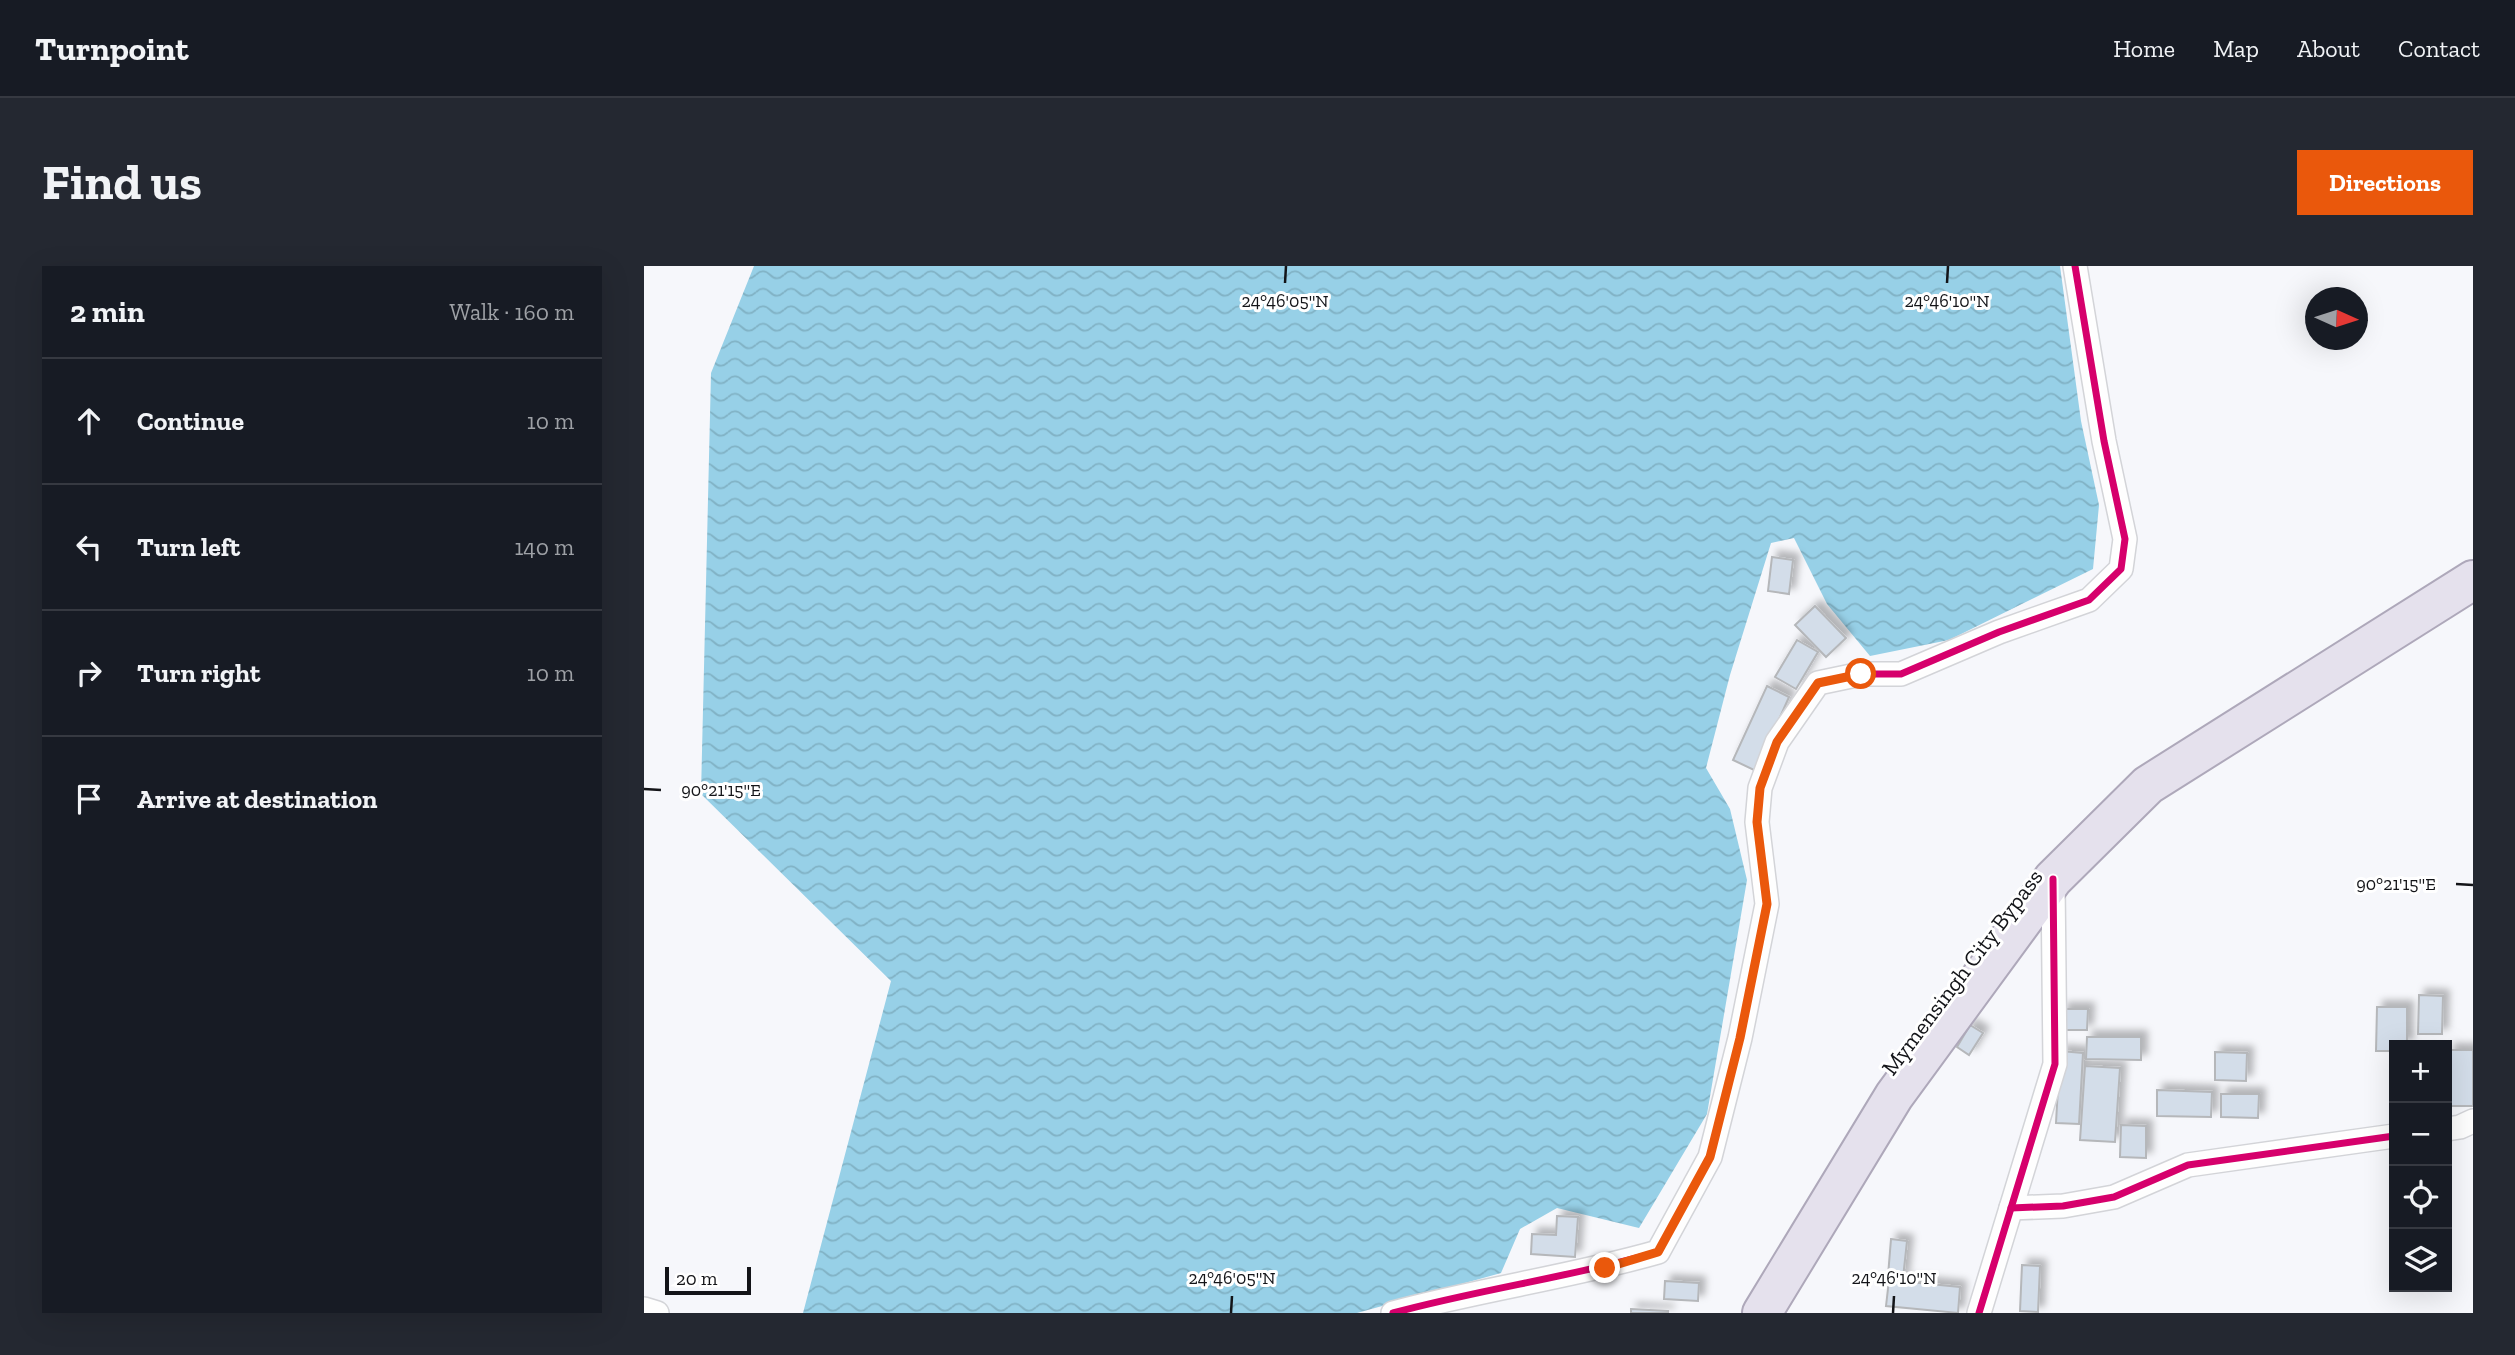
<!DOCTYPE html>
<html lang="en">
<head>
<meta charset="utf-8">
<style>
	body { margin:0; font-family:"Zilla Slab",serif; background:#242831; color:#f1f3f6 }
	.controls { position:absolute; right:21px; bottom:21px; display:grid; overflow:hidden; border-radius:0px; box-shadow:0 7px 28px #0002 }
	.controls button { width:63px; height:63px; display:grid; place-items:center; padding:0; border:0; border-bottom:2px solid #363941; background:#171b24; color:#f1f3f6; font:35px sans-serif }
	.compass { position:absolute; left:1661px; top:21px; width:63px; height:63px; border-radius:50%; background:#171b24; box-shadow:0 7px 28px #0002; rotate:93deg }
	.scale { position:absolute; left:21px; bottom:18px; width:86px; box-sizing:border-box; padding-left:7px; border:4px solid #131418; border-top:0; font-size:19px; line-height:24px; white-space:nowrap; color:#131418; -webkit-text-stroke:5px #fff; paint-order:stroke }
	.stop { position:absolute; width:21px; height:21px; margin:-16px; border:5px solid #ea580c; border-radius:50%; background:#fff }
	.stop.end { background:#ea580c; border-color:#fff; box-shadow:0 2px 7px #0008 }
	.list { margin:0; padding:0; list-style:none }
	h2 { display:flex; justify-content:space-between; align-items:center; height:91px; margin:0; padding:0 28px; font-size:30px }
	h2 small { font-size:23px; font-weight:400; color:#9ea1a6 }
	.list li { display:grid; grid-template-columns:46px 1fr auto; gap:21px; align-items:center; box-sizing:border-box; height:126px; padding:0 28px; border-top:2px solid #363941 }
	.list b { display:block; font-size:26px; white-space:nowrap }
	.list em { font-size:23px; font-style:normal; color:#9ea1a6 }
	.icon { flex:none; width:38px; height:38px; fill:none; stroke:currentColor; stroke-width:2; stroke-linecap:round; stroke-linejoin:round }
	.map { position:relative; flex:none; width:1829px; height:1047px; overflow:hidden; border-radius:0px }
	header { display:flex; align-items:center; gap:42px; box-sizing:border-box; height:98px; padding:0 35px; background:#171b24; border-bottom:2px solid #363941 }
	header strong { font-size:33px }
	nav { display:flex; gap:38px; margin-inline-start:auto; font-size:24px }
	.intro { display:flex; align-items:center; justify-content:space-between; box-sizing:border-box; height:168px; padding:0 42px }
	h1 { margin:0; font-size:49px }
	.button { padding:18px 32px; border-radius:0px; background:#ea580c; color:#fff; font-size:24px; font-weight:700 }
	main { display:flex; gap:42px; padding:0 42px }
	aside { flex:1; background:#171b24; border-radius:0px; box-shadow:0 7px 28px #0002 }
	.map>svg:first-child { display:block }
</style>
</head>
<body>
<header>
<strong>Turnpoint</strong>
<nav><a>Home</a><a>Map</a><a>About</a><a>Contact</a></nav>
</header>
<div class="intro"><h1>Find us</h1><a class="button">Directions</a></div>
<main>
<aside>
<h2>2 min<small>Walk · 160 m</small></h2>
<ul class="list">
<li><svg class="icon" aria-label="ahead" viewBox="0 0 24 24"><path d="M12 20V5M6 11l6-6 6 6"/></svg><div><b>Continue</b></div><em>10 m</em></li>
<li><svg class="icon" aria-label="left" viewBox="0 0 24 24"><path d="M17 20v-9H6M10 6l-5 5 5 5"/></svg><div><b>Turn left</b></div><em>140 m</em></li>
<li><svg class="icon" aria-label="right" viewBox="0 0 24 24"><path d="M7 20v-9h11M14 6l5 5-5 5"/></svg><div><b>Turn right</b></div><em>10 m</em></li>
<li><svg class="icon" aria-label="arrive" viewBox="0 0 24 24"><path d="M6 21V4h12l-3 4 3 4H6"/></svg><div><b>Arrive at destination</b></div></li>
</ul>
</aside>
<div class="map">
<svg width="1829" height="1047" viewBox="0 0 1829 1047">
	<defs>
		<pattern id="water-waves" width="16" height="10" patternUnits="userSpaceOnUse" patternTransform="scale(1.75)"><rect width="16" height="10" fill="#97d0e7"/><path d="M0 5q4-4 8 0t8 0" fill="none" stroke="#81b2c5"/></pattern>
		<filter id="shadow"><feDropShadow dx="6" dy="-6" stdDeviation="3.5" flood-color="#0004"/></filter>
	</defs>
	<rect width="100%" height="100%" fill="#f6f7fb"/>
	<path fill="url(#water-waves)" d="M110 0H1416L1437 155 1455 239 1449 303 1305 374 1226 390 1183 338 1150 272 1127 277 1086 409 1062 502 1086 543 1103 614 1063 848 995 962 913 942 876 963 857 1007 713 1047H159L247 715 57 528 67 107Z"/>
	<g fill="#d3dde9" stroke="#b5b7ba" stroke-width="2" filter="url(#shadow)">
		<path d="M1128 291 1149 294 1145 328 1124 325Z"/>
		<path d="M1171 340 1202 372 1182 391 1151 359Z"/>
		<path d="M1153 374 1174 386 1152 423 1131 411Z"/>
		<path d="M1123 420 1145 431 1112 505 1089 494Z"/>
		<path d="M1775 729 1799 730 1798 768H1774Z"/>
		<path d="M1733 741H1763V779H1750V785H1732Z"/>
		<path d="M1418 743H1444L1443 764H1417Z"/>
		<path d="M1326 759 1339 767 1325 789 1313 781Z"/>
		<path d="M1443 771H1497V794L1442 793Z"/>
		<path d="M1805 784H1829V840H1804Z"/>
		<path d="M1416 785 1439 787 1435 858 1412 857Z"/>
		<path d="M1571 786 1603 787 1602 815 1571 814Z"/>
		<path d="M1441 800 1476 802 1471 876 1436 874Z"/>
		<path d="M1513 824 1568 826 1567 851 1513 850Z"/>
		<path d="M1577 828H1615L1614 852 1577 851Z"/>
		<path d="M1477 859 1502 860V892L1476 891Z"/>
		<path d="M913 950 934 951 931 991 887 988 888 968 912 969Z"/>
		<path d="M1247 973 1263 975 1259 1012 1244 1010Z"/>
		<path d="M1378 999 1396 1000 1394 1046 1376 1045Z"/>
		<path d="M1245 1014 1316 1021 1314 1047 1242 1040Z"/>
		<path d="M1021 1015 1055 1017 1054 1035 1020 1033Z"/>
		<path d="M987 1043 1024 1045V1047H987Z"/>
	</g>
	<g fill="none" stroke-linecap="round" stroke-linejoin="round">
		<defs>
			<g id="minor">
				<path d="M1803 863 1816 861 1829 855"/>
				<path d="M1367 942 1419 940 1470 931 1544 899 1750 870"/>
				<path d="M0 1043 13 1047"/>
				<path d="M749 1047C837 1023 927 1011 1014 986L1066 891 1096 772 1123 638 1113 556 1116 522 1133 476 1174 417 1217 408H1257L1355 366 1445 334 1477 303 1481 273 1460 175 1431 0"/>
				<path d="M1335 1047 1411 798 1409 616"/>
			</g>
			<path id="trunk" d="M1118 1047 1250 830 1409 613 1504 519 1829 314"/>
		</defs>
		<use href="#minor" stroke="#d3d4d8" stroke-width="26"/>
		<use href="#trunk" stroke="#aea8ba" stroke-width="42"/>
		<use href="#minor" stroke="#fefefe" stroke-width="23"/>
		<use href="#trunk" stroke="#e5e1ed" stroke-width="38"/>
		<defs>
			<g id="cycleway">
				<path d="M1367 942 1419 940 1470 931 1544 899 1750 870"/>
				<path d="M749 1047C837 1023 927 1011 1014 986L1066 891 1096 772 1123 638 1113 556 1116 522 1133 476 1174 417 1217 408H1257L1355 366 1445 334 1477 303 1481 273 1460 175 1431 0"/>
				<path d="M1335 1047 1411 798 1409 613"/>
			</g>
		</defs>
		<use href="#cycleway" stroke="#fff" stroke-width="11"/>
		<use href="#cycleway" stroke="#d6006c" stroke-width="7"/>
	</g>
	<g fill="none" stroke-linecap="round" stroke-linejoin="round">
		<path stroke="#ea580c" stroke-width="9" d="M961 1002 1014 986 1066 891 1096 772 1123 638 1113 556 1116 522 1133 476 1174 417 1217 408"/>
	</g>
	<path fill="none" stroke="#131418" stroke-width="2.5" d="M641 17 642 0M1303 17 1304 0M0 523 17 524M1812 618 1829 619M587 1047 588 1030M1249 1047 1250 1030"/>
	<g text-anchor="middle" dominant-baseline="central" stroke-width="6" stroke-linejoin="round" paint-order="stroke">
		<g font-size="23" fill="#131418" stroke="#fff">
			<text transform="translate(1318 706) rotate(-53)">Mymensingh City Bypass</text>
		</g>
	</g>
	<g font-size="18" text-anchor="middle" fill="#131418" stroke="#fff" stroke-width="6" stroke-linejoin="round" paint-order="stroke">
		<text x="641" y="41">24°46'05"N</text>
		<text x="1303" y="41">24°46'10"N</text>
		<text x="77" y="530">90°21'15"E</text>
		<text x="1752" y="624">90°21'15"E</text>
		<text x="588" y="1018">24°46'05"N</text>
		<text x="1250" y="1018">24°46'10"N</text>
	</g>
</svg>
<div class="controls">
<button>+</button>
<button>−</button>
<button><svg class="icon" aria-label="locate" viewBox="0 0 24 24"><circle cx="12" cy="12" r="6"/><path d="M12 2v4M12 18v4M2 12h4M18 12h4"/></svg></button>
<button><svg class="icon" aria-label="layers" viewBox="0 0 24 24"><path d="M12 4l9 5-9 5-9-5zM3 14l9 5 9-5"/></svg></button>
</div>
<svg class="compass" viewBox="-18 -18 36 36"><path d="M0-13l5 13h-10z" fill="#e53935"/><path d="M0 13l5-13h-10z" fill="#9ea1a6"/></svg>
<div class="scale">20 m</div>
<div class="stop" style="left:1217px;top:408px"></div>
<div class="stop end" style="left:961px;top:1002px"></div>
</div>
</main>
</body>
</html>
